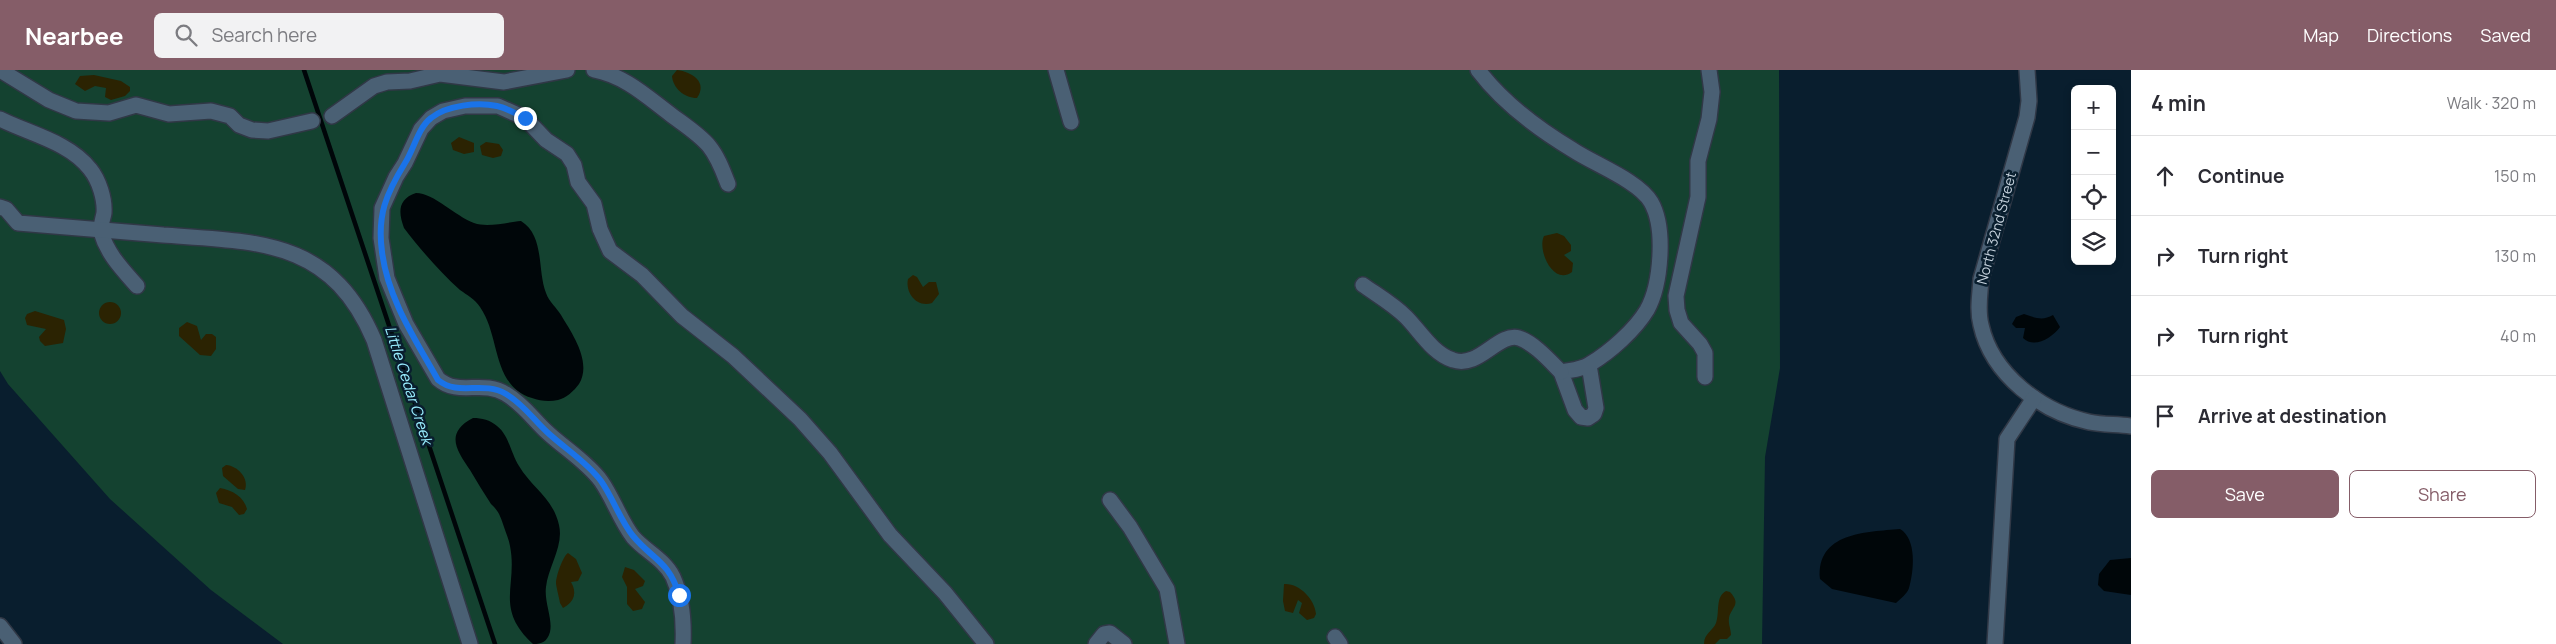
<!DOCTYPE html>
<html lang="en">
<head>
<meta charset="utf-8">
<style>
	body { margin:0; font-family:Manrope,sans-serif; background:#f2f2f3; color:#2b2b33 }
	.controls { position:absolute; right:15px; top:15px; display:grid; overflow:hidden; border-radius:8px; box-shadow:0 2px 8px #0003 }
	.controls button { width:45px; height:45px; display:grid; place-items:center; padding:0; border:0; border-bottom:1px solid #e1e1e2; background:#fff; color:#2b2b33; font:25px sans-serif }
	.stop { position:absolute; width:15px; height:15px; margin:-11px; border:4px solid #1a73e8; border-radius:50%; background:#fff }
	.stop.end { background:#1a73e8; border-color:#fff; box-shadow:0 1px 5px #0008 }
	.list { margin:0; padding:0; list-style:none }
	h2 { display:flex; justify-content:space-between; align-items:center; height:65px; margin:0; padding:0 20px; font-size:21px }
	h2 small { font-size:16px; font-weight:400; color:#7c7c81 }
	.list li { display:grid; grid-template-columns:32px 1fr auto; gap:15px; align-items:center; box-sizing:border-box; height:80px; padding:0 20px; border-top:1px solid #e1e1e2 }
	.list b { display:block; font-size:19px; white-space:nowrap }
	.list em { font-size:16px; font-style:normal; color:#7c7c81 }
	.actions { display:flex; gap:10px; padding:15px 20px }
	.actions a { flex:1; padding:11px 0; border:1px solid #855d68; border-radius:8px; text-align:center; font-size:18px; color:#855d68 }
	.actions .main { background:#855d68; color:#fff }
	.icon { flex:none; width:28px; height:28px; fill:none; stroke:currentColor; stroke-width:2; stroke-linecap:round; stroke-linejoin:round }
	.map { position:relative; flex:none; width:2131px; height:574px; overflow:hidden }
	header { display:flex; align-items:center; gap:30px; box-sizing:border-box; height:70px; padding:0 25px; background:#855d68; color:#fff }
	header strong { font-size:24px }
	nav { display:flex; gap:28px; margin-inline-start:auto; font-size:18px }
	.search { width:350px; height:45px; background:#f2f2f3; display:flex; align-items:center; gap:12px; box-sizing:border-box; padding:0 18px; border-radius:8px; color:#7c7c81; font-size:19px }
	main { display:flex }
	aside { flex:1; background:#fff }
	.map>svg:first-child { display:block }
</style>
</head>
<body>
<header>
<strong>Nearbee</strong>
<div class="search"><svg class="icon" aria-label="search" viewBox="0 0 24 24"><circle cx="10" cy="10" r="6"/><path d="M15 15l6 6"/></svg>Search here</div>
<nav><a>Map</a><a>Directions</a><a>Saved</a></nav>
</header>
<main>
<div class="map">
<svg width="2131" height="574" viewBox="0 0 2131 574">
	<rect width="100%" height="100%" fill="#091e2e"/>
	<path fill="#144230" d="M0 0H1779L1780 298 1765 387 1762 574H283L211 520 110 429 8 314 0 301Z"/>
	<g fill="#2b2302">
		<path d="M677 0C692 2 708 12 697 28 684 28 673 18 672 6Z"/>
		<path d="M94 5 121 11 130 17V21L125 26 111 30 105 27 106 18 95 16 85 21 75 14 80 6Z"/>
		<path d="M459 67 474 73V82L464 84 453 80 451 73Z"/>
		<path d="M486 72 499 74 503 80 501 86 493 88 482 85 480 76Z"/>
		<path d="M1557 163 1564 166 1571 175V181L1564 185 1573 193 1572 202C1553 216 1537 180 1544 166Z"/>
		<path d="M913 205 917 207 923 217 929 212H936L939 224 932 233C917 238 905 223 908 209Z"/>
		<circle cx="110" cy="243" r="11"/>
		<path d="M35 241 64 250 66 259 63 273 45 276 40 271 39 267 46 259 27 255 25 248 27 244Z"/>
		<path d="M187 252 197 256 201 270 206 264H212L216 267V279L211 286 200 285 179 266V258Z"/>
		<path d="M226 395C238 396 249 408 245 420L238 419 223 406 222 398Z"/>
		<path d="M220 418C232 420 244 427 247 439L244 444 239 445 232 437 219 433 216 423Z"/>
		<path d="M568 483 576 489 582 503 578 511 571 512C577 522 575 532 563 538L560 533C559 527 556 516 556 513 556 506 563 486 568 483Z"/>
		<path d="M625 497 634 500 645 511 643 516 635 519 645 532 642 539 633 541 627 534V517L622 507Z"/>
		<path d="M1284 514C1300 513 1315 530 1316 544L1314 548 1307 550 1299 543 1302 533 1298 530 1293 543 1285 541 1283 531Z"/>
		<path d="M1726 521 1730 522C1742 535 1731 537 1729 548 1728 554 1731 559 1731 565L1727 569H1720L1715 574H1704C1704 563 1713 561 1716 553 1720 542 1715 527 1726 521Z"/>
	</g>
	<g fill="#000609">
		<path d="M416 123C434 123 455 146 474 153 488 158 507 152 521 151 545 166 537 200 546 223 549 232 557 238 561 245 573 265 592 292 579 314 574 321 566 328 558 330 549 332 540 331 532 328 491 315 501 267 480 237 475 229 467 225 460 220 440 202 420 179 404 158 398 142 398 129 416 123Z"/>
		<path d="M2024 244C2035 248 2043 251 2053 245L2060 257C2052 268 2034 279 2023 268L2025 258H2016L2012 254 2016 247Z"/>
		<path d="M473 348C482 348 490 350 497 356 509 365 511 384 519 396 532 418 553 428 559 455 564 476 548 497 546 517 544 532 553 549 550 562 547 572 542 574 533 574 494 538 518 516 510 476 509 470 506 463 504 457 501 448 499 441 491 434 484 423 477 412 470 400 457 381 444 363 473 348Z"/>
		<path d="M1900 459C1917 469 1914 501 1909 518 1907 524 1901 528 1896 533L1832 519 1820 509C1816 462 1867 462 1900 459Z"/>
		<path d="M2131 488V525L2104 521 2098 515 2099 504 2110 490Z"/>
	</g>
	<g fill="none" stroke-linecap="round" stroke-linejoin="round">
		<path stroke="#000609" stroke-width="4.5" d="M304 0 495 574"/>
		<defs>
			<g id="minor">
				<path d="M0 0 49 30 76 41 109 43 136 35 169 44 211 41 230 46 239 55 252 60 268 61 312 51"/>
				<path d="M594 0C625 6 646 26 670 44 683 54 699 64 709 76 718 87 723 101 728 114"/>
				<path d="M1056 0 1071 52"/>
				<path d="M1478 0C1503 33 1538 59 1573 80 1594 94 1639 111 1651 132 1666 158 1661 215 1647 240 1635 260 1610 282 1590 294 1581 300 1570 300 1561 302L1575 340 1581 347 1588 348 1594 344 1596 338 1589 295"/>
				<path d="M2027 0 2029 31 2027 47 1981 209C1980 225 1977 240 1981 255 1992 305 2042 342 2089 352 2103 355 2117 354 2131 356"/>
				<path d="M332 46 374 16 387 12 410 11 440 4 504 12 567 0"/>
				<path d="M0 49C30 64 69 72 90 99 99 110 105 129 104 143 103 149 100 156 101 162 107 184 123 200 137 216"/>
				<path d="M0 137 6 139 18 153C67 157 115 161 163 165 259 172 331 169 374 270L470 574"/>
				<path d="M1363 215C1377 225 1393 234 1406 247 1420 261 1433 284 1453 290 1479 299 1498 262 1519 268 1534 273 1550 291 1561 302"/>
				<path d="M1705 307V283L1700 274 1681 253 1677 240 1676 226 1698 127V91L1709 49 1712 22 1709 0"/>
				<path d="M1110 430 1130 457 1167 519 1177 574"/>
				<path d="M0 556 14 574"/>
				<path d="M1335 567 1340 574"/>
				<path d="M683 574C684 552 682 527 673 507 664 489 645 481 633 467 620 450 613 428 601 411 587 392 564 378 547 362 533 349 523 334 506 324 482 309 459 327 438 309L406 254 387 208 381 168 382 138 396 107 405 93 421 59 431 48 443 41 465 36H498L525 48 546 70 567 84 574 95 578 112 594 134 600 159 610 181 642 205 682 246 733 286 800 349 830 383 890 465 945 523 986 574"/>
				<path d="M1096 574 1104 564 1110 563 1124 574"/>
				<path d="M1995 574 2007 369 2034 328"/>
			</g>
		</defs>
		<use href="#minor" stroke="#303846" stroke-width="18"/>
		<use href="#minor" stroke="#4a6074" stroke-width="15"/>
	</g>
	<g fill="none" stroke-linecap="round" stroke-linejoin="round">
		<path stroke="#1a73e8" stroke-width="6" d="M525 48C516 44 507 38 497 36 478 32 447 35 431 48 418 58 414 79 405 93 386 124 377 145 382 182 388 229 415 269 438 310 459 327 482 310 506 324 523 334 533 349 547 362 564 378 587 392 601 411 613 428 620 450 633 466 653 490 669 491 679 525"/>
	</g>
	<g text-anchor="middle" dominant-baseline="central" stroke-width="5" stroke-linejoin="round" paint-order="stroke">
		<g font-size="14" fill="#c7d3de" stroke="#091e2e">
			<text transform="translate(1996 158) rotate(-75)">North 32nd Street</text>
		</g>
		<g font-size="15" font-style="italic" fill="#98edfe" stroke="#091e2e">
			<text transform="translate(409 315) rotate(72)">Little Cedar Creek</text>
		</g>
	</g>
</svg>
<div class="controls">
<button>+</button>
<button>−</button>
<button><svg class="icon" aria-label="locate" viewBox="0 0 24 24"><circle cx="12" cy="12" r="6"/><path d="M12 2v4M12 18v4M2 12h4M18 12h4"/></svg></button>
<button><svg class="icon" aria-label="layers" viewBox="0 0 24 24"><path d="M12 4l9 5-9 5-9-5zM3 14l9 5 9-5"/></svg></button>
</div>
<div class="stop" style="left:679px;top:525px"></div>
<div class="stop end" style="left:525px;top:48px"></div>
</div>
<aside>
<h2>4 min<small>Walk · 320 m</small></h2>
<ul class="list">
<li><svg class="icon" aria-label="ahead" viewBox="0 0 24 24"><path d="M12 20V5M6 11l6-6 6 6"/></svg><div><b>Continue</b></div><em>150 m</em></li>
<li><svg class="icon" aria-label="right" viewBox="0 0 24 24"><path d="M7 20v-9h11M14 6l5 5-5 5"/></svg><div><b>Turn right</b></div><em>130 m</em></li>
<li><svg class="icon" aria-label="right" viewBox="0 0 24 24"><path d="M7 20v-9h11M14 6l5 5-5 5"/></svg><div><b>Turn right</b></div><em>40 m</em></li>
<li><svg class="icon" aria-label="arrive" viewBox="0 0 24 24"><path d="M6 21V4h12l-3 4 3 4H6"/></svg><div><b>Arrive at destination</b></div></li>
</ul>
<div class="actions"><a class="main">Save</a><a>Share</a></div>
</aside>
</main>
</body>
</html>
